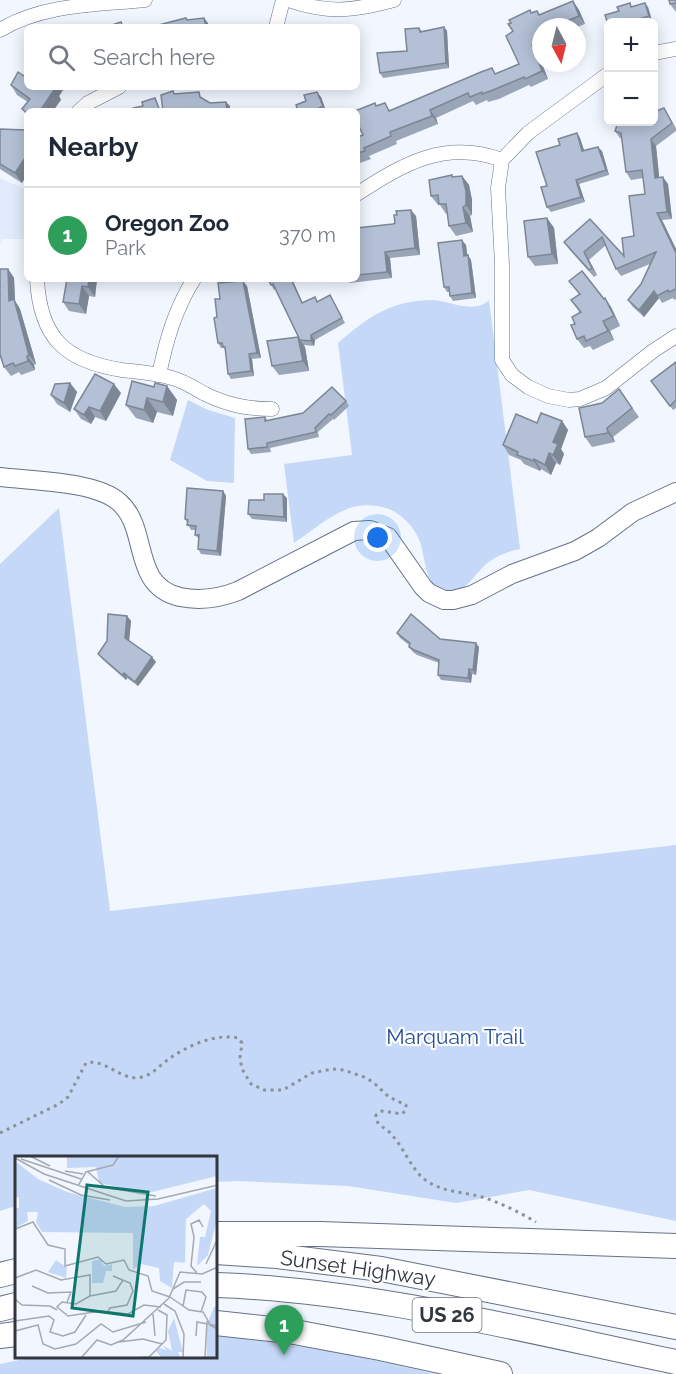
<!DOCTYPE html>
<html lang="en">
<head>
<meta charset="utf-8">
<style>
	body { margin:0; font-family:Raleway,sans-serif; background:#f6f6f7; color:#1f2937 }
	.controls { position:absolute; right:18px; top:18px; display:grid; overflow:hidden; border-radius:9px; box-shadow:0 3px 15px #0003 }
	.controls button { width:54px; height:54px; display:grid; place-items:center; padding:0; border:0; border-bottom:2px solid #e0e1e3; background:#fff; color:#1f2937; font:30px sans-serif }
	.compass { position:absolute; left:532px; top:18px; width:54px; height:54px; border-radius:50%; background:#fff; box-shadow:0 3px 15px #0003; rotate:173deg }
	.you { position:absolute; left:378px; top:538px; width:21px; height:21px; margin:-15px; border:4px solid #fff; border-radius:50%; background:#1a73e8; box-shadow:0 0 0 9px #1a73e833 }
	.badge { display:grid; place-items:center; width:39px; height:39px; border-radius:50%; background:#924e21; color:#fff; font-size:20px; font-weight:700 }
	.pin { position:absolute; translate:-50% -50px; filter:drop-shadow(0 2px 3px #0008) }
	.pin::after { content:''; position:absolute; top:32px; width:21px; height:18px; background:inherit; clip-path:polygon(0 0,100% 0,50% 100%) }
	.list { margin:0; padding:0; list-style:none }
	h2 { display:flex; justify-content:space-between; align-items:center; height:78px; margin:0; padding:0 24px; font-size:26px }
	h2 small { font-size:20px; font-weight:400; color:#747a83 }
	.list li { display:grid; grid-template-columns:39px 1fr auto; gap:18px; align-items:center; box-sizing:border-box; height:96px; padding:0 24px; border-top:2px solid #e0e1e3 }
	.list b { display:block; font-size:22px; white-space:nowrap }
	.list p { margin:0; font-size:20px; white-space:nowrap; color:#747a83 }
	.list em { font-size:20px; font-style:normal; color:#747a83 }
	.icon { flex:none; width:33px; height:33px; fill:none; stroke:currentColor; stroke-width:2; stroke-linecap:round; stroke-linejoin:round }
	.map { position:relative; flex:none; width:676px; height:1374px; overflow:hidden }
	.search { position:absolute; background:#fff; box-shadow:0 3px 15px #0003; left:24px; top:24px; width:336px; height:66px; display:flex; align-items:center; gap:15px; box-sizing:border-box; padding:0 21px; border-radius:9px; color:#747a83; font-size:22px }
	.panel { position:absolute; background:#fff; box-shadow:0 3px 15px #0003; left:24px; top:108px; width:336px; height:174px; border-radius:9px }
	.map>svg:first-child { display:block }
</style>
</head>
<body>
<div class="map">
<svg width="676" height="1374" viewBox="0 0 676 1374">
	<rect width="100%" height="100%" fill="#f1f6ff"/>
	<path fill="#e1ebfc" d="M0 178 27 190V239H2L0 243Z"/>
	<g fill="#c5d8f8">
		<path d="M434 300C452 302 475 314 489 300L520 549C510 551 500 554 490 561 476 570 467 595 447 591 424 588 426 559 420 542 415 528 403 515 389 509 378 505 365 504 353 507 332 513 312 531 294 543L284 464 352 455 338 343C369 316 392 300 434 300Z"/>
		<path d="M188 400 208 410 235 418 234 483 207 481 170 460Z"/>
		<path d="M59 508 110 911 676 845V1221L529 1190 456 1203 348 1186 238 1181 216 1182V1158H16V1206L0 1211V564Z"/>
		<path d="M216 1334 337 1352 436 1374H0V1364L30 1358H216Z"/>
	</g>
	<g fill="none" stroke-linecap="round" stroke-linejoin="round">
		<defs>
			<g id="street">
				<path d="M288 0C328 14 353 11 394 0"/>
				<path d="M276 27 283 0"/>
				<path d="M0 30C43 4 96 5 145 0"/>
				<path d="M654 53 676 49"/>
				<path d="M608 74 528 133 502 160 498 188 502 264V360L512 375 528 387 548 396 569 400 580 399 606 388 653 351 676 336"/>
				<path d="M79 111 88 103 119 87"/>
				<path d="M357 194C403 164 445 139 502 160"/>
				<path d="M37 279C40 337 64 361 122 370 139 372 155 373 172 378 184 381 194 388 205 394 228 405 247 409 272 409"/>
				<path d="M159 375C166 341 175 309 194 279"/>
			</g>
			<path id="secondary" d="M0 477C32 481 95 481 119 502 150 529 130 585 180 597 199 601 220 598 238 591L354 531 370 530 388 537 423 587 429 593 444 600H453L472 595 512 574 575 551 598 538 633 512 676 492"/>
			<g id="highway">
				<path d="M216 1234H320L676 1246"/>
				<path d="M216 1252 277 1256 381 1269 676 1327"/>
				<path d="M0 1275 16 1271"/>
				<path d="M216 1285C369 1290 526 1331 676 1362"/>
				<path d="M0 1309 16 1305"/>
				<path d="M216 1323 289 1331 380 1348 500 1374"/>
				<path d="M0 1336 16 1334"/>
			</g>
		</defs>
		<use href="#street" stroke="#677286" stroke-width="15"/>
		<use href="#secondary" stroke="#677286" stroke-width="20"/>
		<use href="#highway" stroke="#677286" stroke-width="26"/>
		<path stroke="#8b9099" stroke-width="3" stroke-dasharray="3 4.5" stroke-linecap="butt" d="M0 1133 59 1104 68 1097 86 1063C106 1058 121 1082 142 1077 152 1075 160 1065 169 1059 187 1046 215 1033 238 1038L242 1043 240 1058 242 1069 251 1084 264 1090H283L312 1073 332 1069 344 1070 364 1077 373 1082 389 1097 406 1105V1110L402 1114 382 1111 376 1115C375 1126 386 1127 392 1135 402 1146 408 1161 418 1173 434 1192 460 1191 482 1197 501 1203 519 1212 536 1222"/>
		<use href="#street" stroke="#fff" stroke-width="14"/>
		<use href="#secondary" stroke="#fff" stroke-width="18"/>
		<use href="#highway" stroke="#fff" stroke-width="24"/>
	</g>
	<g fill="#9aa5b7">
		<path d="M676 0V12L670 4Z"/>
		<path d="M573 1 579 10 585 24 577 27H541V52L538 54 548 79 531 87 529 85 499 99 488 102 487 100 476 105 473 101 436 118 438 124 396 141 397 144 369 156 371 159 357 164V137L363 135 377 106 390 110 496 74 519 64 513 31 530 10 532 13 537 11 540 15Z"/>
		<path d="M633 6 648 7 652 21 647 22H609Z"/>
		<path d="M444 27 447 31 449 68 383 78 380 73 407 51 419 28 422 31Z"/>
		<path d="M11 85 27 87H65L59 96 61 100 27 111V116L22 109 28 102 17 95Z"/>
		<path d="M321 97 326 111H298Z"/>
		<path d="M664 108 676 128V131L656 146 659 177 668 184 672 219 662 220 676 249V299L674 300 673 298 662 303 659 298 644 317 633 307 628 300 641 284 650 264 621 276 616 269 606 245 589 260 597 275 594 277 569 249 564 242 590 219 624 256 634 236 645 194 643 178 631 180 626 172 622 139 620 138 615 131 654 122Z"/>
		<path d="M0 129 25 130 27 132V174L22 183 0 169Z"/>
		<path d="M577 133 580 138 584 151H602L609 175 579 184 585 202 551 212 547 207V186L560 145Z"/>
		<path d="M462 176 469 185 472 200V215L470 216 473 232 456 236 449 226 447 213 446 214 440 205H438L431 196 453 177Z"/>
		<path d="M416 216 420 255 390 258 392 278 350 283 347 279H357V228L393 224Z"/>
		<path d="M547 218 554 228 558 264 535 266 528 257Z"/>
		<path d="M466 245 467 255 471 260 476 298 453 301 450 296 449 292H447L444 287Z"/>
		<path d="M0 269H8L14 278 15 301 20 309 36 364 34 365 35 370 21 375 19 372 11 376 4 367 0 357Z"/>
		<path d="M67 279H97L95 297 89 296 86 314 69 311 63 302Z"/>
		<path d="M268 279 303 303 315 297 318 302 330 295 345 323 315 340 314 346 303 345 305 347 309 371 279 375 272 366 298 337 275 289 274 290Z"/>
		<path d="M569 281 604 299 611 307 620 326 610 331 614 340 593 350 590 346 584 348 577 339 580 313 571 300 579 294Z"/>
		<path d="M247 286 261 358 252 359 254 376 231 379 228 374 225 350 224 348H221L218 343 217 317 220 299Z"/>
		<path d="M676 362V408L673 410 651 381Z"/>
		<path d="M70 383 77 392 70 412 57 404 51 395Z"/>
		<path d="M167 386 177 400 173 416 157 412 153 423 136 418 126 405 154 387Z"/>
		<path d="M619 389 639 417 613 437 615 442 592 447 585 437 602 403Z"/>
		<path d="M121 393 106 421 95 417 91 424 81 419 74 409Z"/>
		<path d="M346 401 349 406 334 420 333 419 318 432 319 437 270 448 271 452 251 454 248 449 265 417 268 421 303 413Z"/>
		<path d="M562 421 568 430 561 449 564 454 560 465 556 463 551 475 541 469 540 471 524 464 521 460 509 455 503 445 537 423Z"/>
		<path d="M223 491 226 496 221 556 201 554 198 549 199 539 195 535 196 530H191L185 519Z"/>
		<path d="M287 498V522L252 519 248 514 264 500Z"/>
		<path d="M127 616 131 621 129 640 156 662 138 686 127 678 126 680 102 659 98 654Z"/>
		<path d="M397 633 440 639 479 647 476 675 472 674 471 683 441 680 438 675 439 663 417 655 413 652 409 647V645L400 638Z"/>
	</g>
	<g fill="#7d8695">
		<path d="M573 1 579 10 585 24 579 16Z"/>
		<path d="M645 3 648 7 652 21 649 16Z"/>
		<path d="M204 18 208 23V27H206Z"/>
		<path d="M444 27 447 31 449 68 446 63Z"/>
		<path d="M532 45 538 54 548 79 542 71Z"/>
		<path d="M52 87H65L59 96 61 100 53 111H40Z"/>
		<path d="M317 92 321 97 326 111 323 106Z"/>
		<path d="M226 102 230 106V111H227Z"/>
		<path d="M430 110 436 118 438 124 432 116Z"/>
		<path d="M25 130 27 132V174L22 183 15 173Z"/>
		<path d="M577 133 580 138 586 156 582 151Z"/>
		<path d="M651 139 656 146 660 185 655 178Z"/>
		<path d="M598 147 602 151 609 175 606 170Z"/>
		<path d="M462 176 469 185 472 200V215L466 205Z"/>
		<path d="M663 177 668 184 672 219 667 212Z"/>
		<path d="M576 180 579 184 585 202 581 197Z"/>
		<path d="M463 207 470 216 473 232 466 223Z"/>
		<path d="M411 210 416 216 420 255 415 248Z"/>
		<path d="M657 213 662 220 676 249V253Z"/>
		<path d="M547 218 554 228 558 264 552 254Z"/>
		<path d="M462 240 466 245 468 261 464 256Z"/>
		<path d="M385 252 390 258 392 278 387 272Z"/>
		<path d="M584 252 589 260 597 275 592 268Z"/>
		<path d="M468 255 471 260 476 298 472 293Z"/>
		<path d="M8 269 14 278 15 301 20 309 36 364 29 355 9 301Z"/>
		<path d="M89 279H97L95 297 88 287Z"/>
		<path d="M291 279H292L305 308 302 303Z"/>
		<path d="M243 281 247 286 261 358 257 353Z"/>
		<path d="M82 286 89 296 86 314 79 304Z"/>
		<path d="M654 291 659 298 644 317 639 310Z"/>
		<path d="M605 298 611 307 620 326 614 316Z"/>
		<path d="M603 321 610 331 614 340 608 331Z"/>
		<path d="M311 335 315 340 314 346 311 341Z"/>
		<path d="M298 337 305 347 309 371 303 361Z"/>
		<path d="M249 354 252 359 254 376 251 371Z"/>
		<path d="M27 356 34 365 35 370 28 361Z"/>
		<path d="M70 383 77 392 70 412 64 403Z"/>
		<path d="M114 384 121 393 106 421 100 411Z"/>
		<path d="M167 386 177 400 173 416 163 402Z"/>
		<path d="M147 398 157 412 153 423 144 410Z"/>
		<path d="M89 407 95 417 91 424 84 415Z"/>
		<path d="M562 421 568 430 561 449 564 454 560 465 553 455V442Z"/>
		<path d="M607 428 613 437 615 442 608 433Z"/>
		<path d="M549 453 556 463 551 475 545 465Z"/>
		<path d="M534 459 541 469 540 471 534 461Z"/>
		<path d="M223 491 226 496 221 556 217 551Z"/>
		<path d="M283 494 287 498V522L284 517Z"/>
		<path d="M127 616 131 621 129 642 125 638Z"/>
		<path d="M476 643 479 647 476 675 473 670Z"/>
		<path d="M152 657 156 662 138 686 135 682Z"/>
		<path d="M469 669 472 674 471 683 468 678Z"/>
		<path d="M124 673 127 678 126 680 122 675Z"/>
	</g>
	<g fill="#b3c0d5" stroke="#7d8695" stroke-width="1.5">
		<path d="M669 0H676V3L670 4Z"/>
		<path d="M573 1 579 16 567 21 569 27H541V42L532 45 542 71 525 79 524 77 493 90 482 94V92L470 97 468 93 430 110 432 116 390 132 391 136 364 148 365 151 357 153V137L363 135 357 122V111H355L375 103 376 106 385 103 389 111 481 72 492 68 495 74 519 64 506 36 513 31 508 24 511 23 509 20 530 10 531 13 537 11 539 15Z"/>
		<path d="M630 3 631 7 645 3 649 16 628 22H609V27L605 15 619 11 617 7Z"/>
		<path d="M186 18 187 20 204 18 206 27H151Z"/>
		<path d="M121 22 123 27H106Z"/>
		<path d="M444 27 446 63 380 73 377 53 407 51 405 29 419 28 420 32Z"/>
		<path d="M18 72 27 78V87H52L51 88 54 90 40 111H27V113L22 109 30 99 11 85Z"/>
		<path d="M173 91 174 94 199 92 200 97 210 103 226 102 227 111H162H163L161 95Z"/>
		<path d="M317 92 323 106 316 110V111H298L296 105 306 101 304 95Z"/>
		<path d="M155 98 160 111H134L133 108 143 106 142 102Z"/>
		<path d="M664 108 672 123 651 139 655 178 663 177 667 212 657 213 676 253V289L669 292 668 290 657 296 654 291 639 310 628 300 641 284 656 252 616 269 602 237 584 252 592 268 589 270 564 242 590 219 624 256 622 238 634 236 629 196 645 194 642 170 626 172 621 133 615 131 618 122H654V112Z"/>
		<path d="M0 129 25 130V158L15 173 0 164Z"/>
		<path d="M577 133 582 151 598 147 606 170 576 180 581 197 547 207 541 187 547 186 536 152 560 145 558 139Z"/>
		<path d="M452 175V177L462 176 466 191V205L463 207 466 223 449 226 446 204H439L438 195 431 196 429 180Z"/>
		<path d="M411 210 415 248 385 252 387 272 357 275V228L393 224 395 223 394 215H397L396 211Z"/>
		<path d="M547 218 552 254 528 257 524 221Z"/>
		<path d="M462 240 464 256 468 255 472 293 450 296 449 287H444L438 243Z"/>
		<path d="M0 269H8L9 301 14 299 29 355 27 356 28 361 15 366 13 363 4 367 0 354Z"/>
		<path d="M582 271 604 299 605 298 614 316 603 321 608 331 586 341 584 336 577 339 571 325 575 324 572 317 581 312 571 300 580 294 569 281Z"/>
		<path d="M67 279H89L88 287 82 286 79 304 63 302Z"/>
		<path d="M268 279H291L302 303 315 297 317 302 330 295 342 318 311 335V341L300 340 273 284 271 285Z"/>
		<path d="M243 281 257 353 249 354 251 371 228 374 225 347H223L222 343H218L214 318 217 317 215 299H220L218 283Z"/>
		<path d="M298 337 303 361 272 366 267 341Z"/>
		<path d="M676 362V400L670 406 651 381Z"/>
		<path d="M95 374 114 384 100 411 89 407 84 415 74 409Z"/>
		<path d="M132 381 154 387 155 383 167 386 163 402 147 398 144 410 126 405Z"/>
		<path d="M70 383 64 403 51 395 55 384Z"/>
		<path d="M332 387 346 401 331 415 329 414 315 428 316 432 267 443V447L248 449 245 419 265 417V421L303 413Z"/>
		<path d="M619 389 632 408 607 428 608 433 585 437 579 408 602 403Z"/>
		<path d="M541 413 562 421 553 442 558 444 553 455 549 453 545 465 534 459V461L517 455 518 452 503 445 516 414 537 423Z"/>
		<path d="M187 488 223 491 217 551 198 549 199 535H195L196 526 187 525 188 520 185 519Z"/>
		<path d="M264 494H283L284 517 248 514 249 500H264Z"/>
		<path d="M108 614 127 616 125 638 152 657 135 682 124 673 122 675 98 654 107 641Z"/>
		<path d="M411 614 440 639 476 643 473 670 469 669 468 678 438 675 439 660 414 650 409 647 410 643 397 633Z"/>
	</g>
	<g text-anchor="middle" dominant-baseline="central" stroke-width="4.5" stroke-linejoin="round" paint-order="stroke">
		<rect fill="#fff" stroke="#6f7279" stroke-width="1.5" x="412.5" y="1298" width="69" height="34" rx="4.5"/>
		<g font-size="20" font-weight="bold" fill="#31363f">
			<text x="447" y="1315">US 26</text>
		</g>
		<g font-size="21" fill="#264f96" stroke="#fff">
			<text x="455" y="1036">Marquam Trail</text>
		</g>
		<g font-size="21" fill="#31363f" stroke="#fff">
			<text transform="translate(358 1268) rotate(8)">Sunset Highway</text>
		</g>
	</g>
	<g transform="translate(15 1156)">
		<rect width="202" height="202" fill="#f1f6ff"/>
		<path d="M52 0H202V20L133 37 84 27 81 11 52 12ZM0 5 23 23 52 36 110 51 139 50 202 32V63L193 99 182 110 185 81H190L196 55 189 48 171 63 170 107 159 106 157 132 145 125 144 112 126 108 118 113V77L27 76 21 66 23 56H12L13 65 0 72V52H4V41L0 42ZM86 103 89 110 97 108V115H91L88 127H77V105ZM41 104 52 112 51 122 33 116ZM199 151H202V202H192V168ZM159 162 168 196H163L166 202H147L141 195 145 192 151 194 148 189 157 195 153 175Z" fill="#c5d8f8"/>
		<path fill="none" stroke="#a4a9b2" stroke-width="1.5" d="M15 0 35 10M0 2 29 18 111 45 143 43 203 29M6 3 66 23M50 15 68 18M72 15 90 31 141 40M34 24 66 39 95 44M63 30 71 16 98 9 104 0M0 73 18 66 33 89 50 93V110L83 101 91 108 109 104 114 114 133 120 137 135 155 141M191 108 203 82M182 117 176 110 179 81 176 68 184 64 188 71M0 122 21 114 46 124 75 119V140L61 148 47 146 42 151 53 160 86 155 113 158 129 149 146 151M17 130 33 137 56 136 52 146M158 133 169 126H186M75 140 101 135 108 124M155 141 174 154 188 156 196 170 203 173M154 142 165 116 187 118 203 111M0 143 7 149 35 150 42 154M149 148 160 155 169 178 168 202M168 150 171 134 187 136 191 141 186 156M92 157 95 152 112 149 118 135 115 127 98 120M138 158 140 180M0 165 34 160 39 164 35 176 48 180 60 176 71 159M0 175 23 169 28 188 40 193 61 188 86 168 98 176 131 166M181 180 182 166 203 170M104 186 128 183 147 188M66 202 82 184 96 189 108 184 154 142M118 202 134 201 151 184 152 159 143 154M190 202 192 165"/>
		<path fill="#0f766e" fill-opacity="0.15" stroke="#0f766e" stroke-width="3" d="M72 29 133 36 118 160 57 152Z"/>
		<rect width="202" height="202" fill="none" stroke="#31363f" stroke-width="3"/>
	</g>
</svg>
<div class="controls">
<button>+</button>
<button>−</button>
</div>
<svg class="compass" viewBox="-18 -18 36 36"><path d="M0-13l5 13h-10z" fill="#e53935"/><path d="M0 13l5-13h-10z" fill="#747a83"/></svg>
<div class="you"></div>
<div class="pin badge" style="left:284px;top:1355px;background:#2e9e5b">1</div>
<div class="search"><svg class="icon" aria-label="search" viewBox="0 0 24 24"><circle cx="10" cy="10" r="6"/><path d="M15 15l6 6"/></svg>Search here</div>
<section class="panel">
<h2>Nearby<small></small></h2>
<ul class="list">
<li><span class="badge" style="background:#2e9e5b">1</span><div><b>Oregon Zoo</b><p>Park</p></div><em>370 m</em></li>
</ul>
</section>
</div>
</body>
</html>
